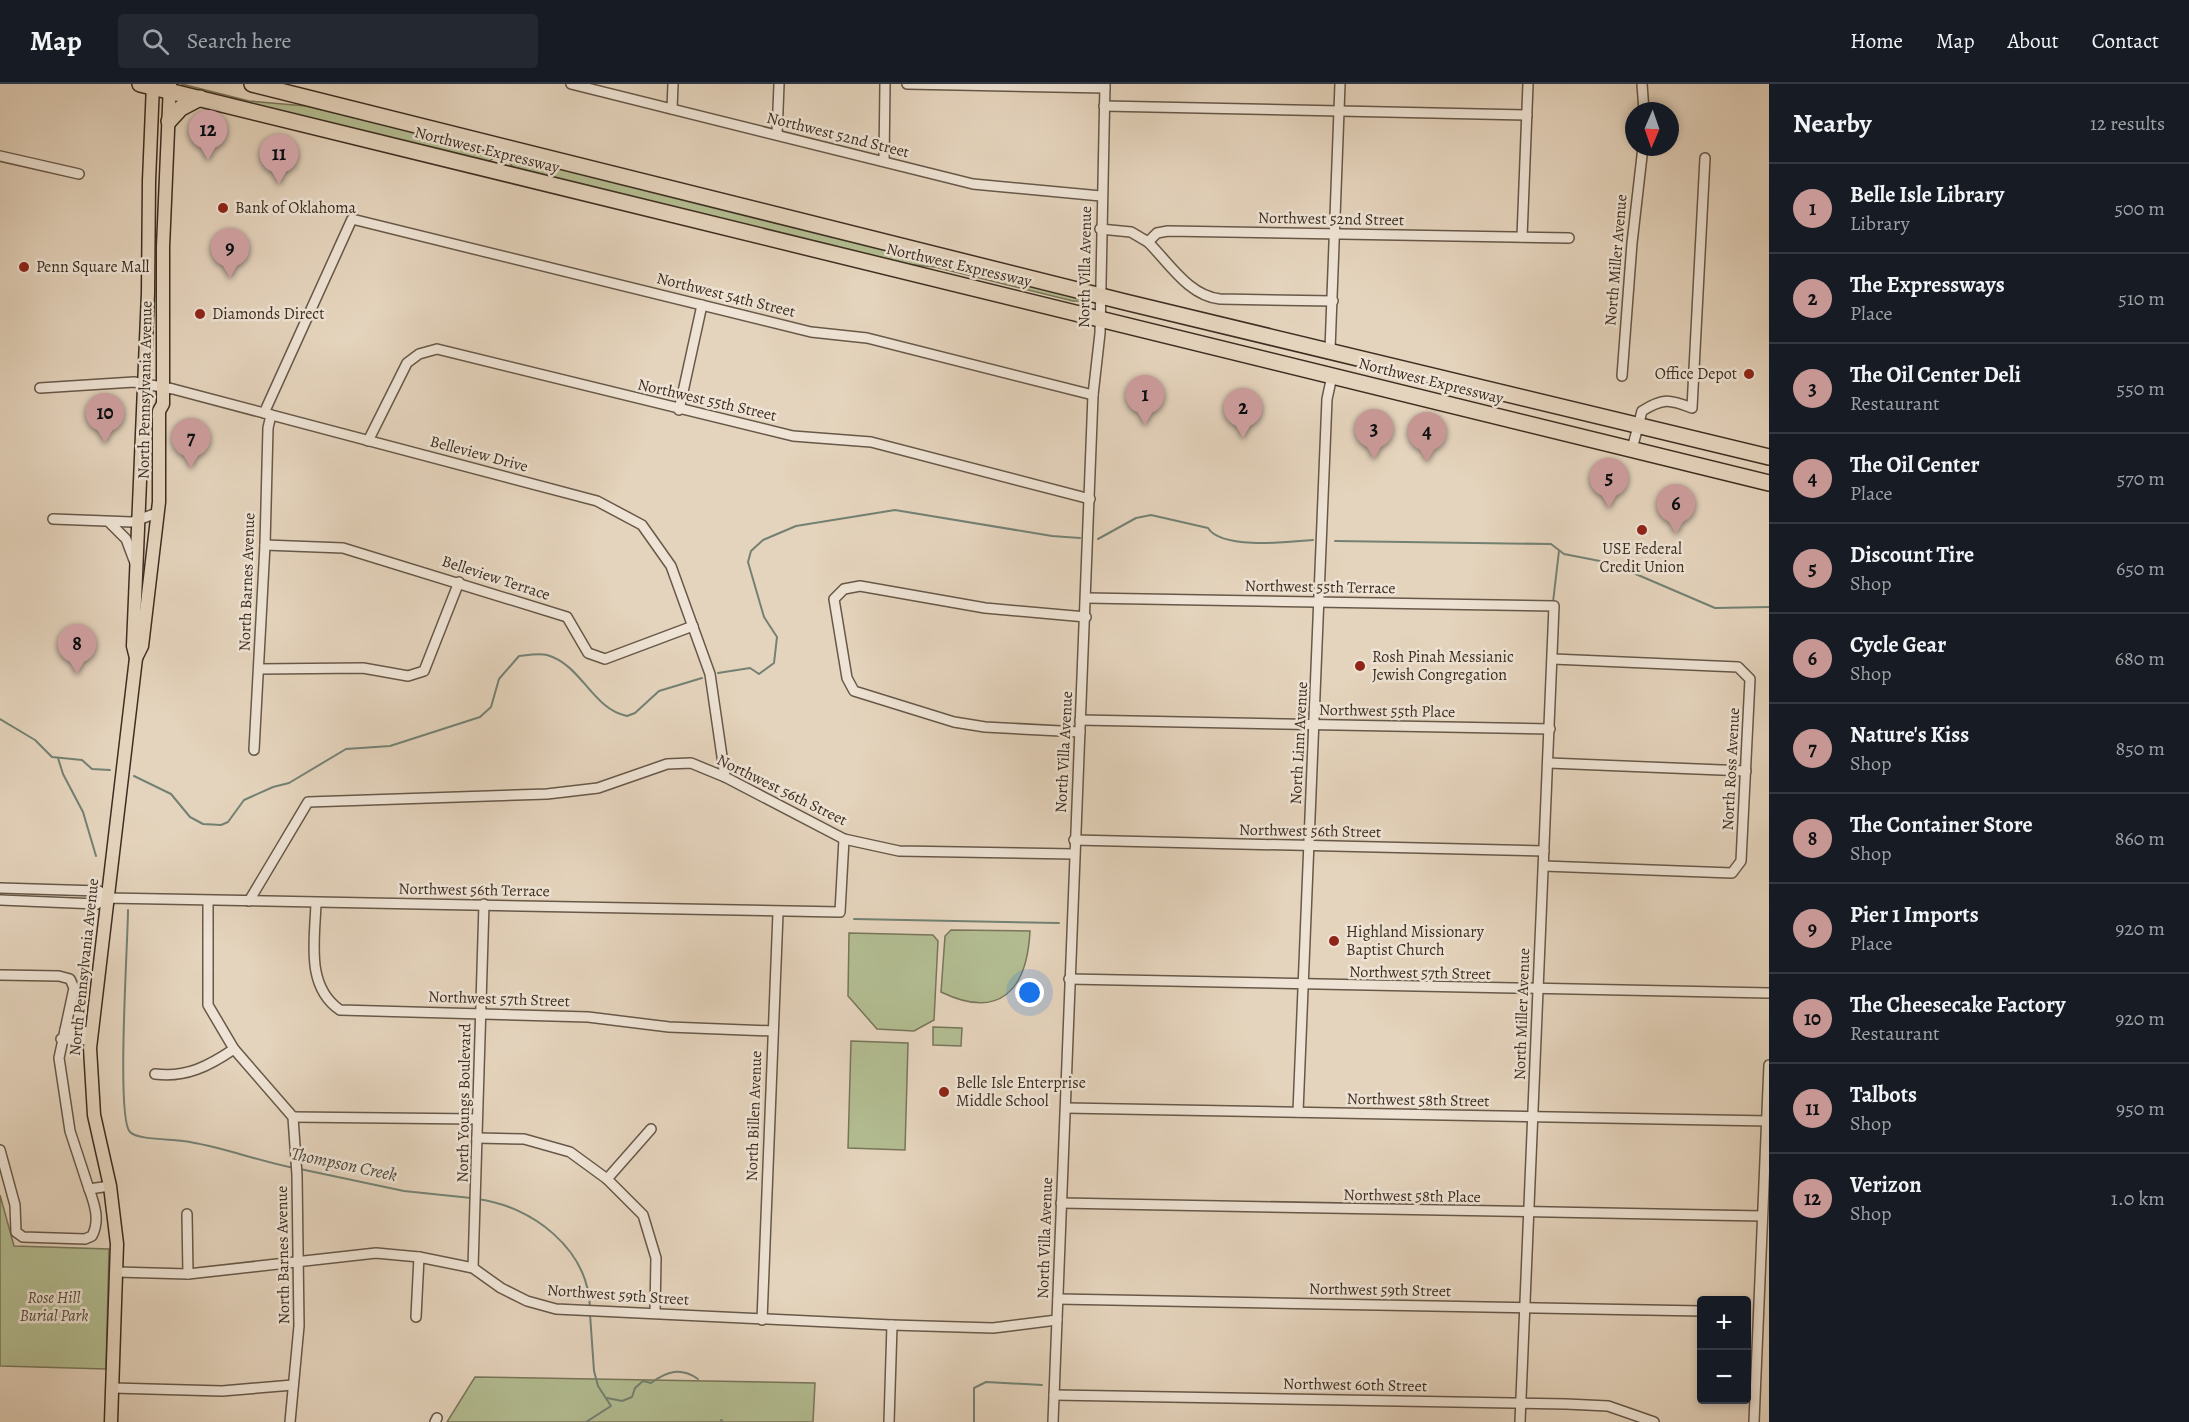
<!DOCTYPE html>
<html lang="en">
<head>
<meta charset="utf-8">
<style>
	body { margin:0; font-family:Alegreya,serif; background:#242831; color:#f1f3f6 }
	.controls { position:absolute; right:18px; bottom:18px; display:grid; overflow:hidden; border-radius:6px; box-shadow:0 3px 9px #0003 }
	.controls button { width:54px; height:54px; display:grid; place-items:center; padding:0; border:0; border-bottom:2px solid #363941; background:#171b24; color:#f1f3f6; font:30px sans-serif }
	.compass { position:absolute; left:1625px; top:18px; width:54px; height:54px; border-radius:50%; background:#171b24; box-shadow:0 3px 9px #0003; rotate:182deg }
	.you { position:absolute; left:1030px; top:909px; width:21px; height:21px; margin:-15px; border:4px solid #fff; border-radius:50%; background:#1a73e8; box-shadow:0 0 0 9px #1a73e833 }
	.badge { display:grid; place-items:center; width:39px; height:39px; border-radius:50%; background:#c59692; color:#111; font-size:20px; font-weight:700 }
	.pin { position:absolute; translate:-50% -50px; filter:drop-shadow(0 2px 3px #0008) }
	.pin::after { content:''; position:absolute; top:32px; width:21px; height:18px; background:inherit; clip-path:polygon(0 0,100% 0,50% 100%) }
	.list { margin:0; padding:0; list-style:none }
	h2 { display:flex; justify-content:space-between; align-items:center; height:78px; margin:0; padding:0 24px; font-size:26px }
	h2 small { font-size:20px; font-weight:400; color:#9ea1a6 }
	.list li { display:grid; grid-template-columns:39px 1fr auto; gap:18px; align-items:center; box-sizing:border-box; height:90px; padding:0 24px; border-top:2px solid #363941 }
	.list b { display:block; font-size:22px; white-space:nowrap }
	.list p { margin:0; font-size:20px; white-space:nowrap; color:#9ea1a6 }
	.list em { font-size:20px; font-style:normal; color:#9ea1a6 }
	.icon { flex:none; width:33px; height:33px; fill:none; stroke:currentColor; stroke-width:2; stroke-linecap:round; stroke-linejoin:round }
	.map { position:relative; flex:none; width:1769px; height:1338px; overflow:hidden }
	header { display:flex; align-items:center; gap:36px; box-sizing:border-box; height:84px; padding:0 30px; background:#171b24; border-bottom:2px solid #363941 }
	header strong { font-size:28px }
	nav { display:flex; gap:33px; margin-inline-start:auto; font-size:21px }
	.search { width:420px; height:54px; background:#242831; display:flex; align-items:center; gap:15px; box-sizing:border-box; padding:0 21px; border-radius:6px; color:#9ea1a6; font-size:22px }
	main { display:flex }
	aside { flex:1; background:#171b24 }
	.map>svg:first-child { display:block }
</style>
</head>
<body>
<header>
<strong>Map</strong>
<div class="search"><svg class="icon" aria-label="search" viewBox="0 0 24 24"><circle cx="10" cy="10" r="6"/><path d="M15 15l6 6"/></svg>Search here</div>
<nav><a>Home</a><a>Map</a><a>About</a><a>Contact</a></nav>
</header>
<main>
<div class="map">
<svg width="1769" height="1338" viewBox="0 0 1769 1338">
	<rect width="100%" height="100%" fill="#e5d4bd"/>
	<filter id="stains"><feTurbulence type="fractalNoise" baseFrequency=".00333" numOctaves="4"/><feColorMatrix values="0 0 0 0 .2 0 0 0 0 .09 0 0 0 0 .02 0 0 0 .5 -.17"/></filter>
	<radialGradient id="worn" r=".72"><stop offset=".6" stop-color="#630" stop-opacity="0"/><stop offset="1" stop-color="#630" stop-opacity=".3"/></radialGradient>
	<g fill="#b3bd92" stroke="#78765a" stroke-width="1.5">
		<path d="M182 0 249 17 306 22 490 67 494 74 488 78 182 3Z"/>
		<path d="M516 73 1077 212 1084 217H1073L935 183 905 180 513 84 510 79Z"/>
		<path d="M951 846 1030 847C1027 907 999 936 941 908L945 852Z"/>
		<path d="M849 849 933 851 938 857 934 936 914 947 877 945 848 912Z"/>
		<path d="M933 943 962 944 961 962 933 961Z"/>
		<path d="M851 957 908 959 905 1066 848 1064Z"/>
		<path d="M0 1111 14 1162 109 1165 106 1285 0 1282Z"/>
		<path d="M475 1293 815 1299 813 1338H447Z"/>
	</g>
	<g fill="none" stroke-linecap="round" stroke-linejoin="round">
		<g stroke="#738173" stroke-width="2">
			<path d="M1098 455 1136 434 1151 431 1208 444C1222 466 1289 458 1313 456"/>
			<path d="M1335 457 1551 460 1564 470 1610 479 1715 524 1769 523"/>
			<path d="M1553 518 1559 467"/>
			<path d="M718 589 750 584 759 590 774 579 777 553 764 533 748 478 751 467 763 456 796 442 895 426 1052 452 1080 454"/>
			<path d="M0 635 35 656 52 673 82 676 92 685 110 686"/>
			<path d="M58 674 63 690 83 728 96 772"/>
			<path d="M134 692 171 710 190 733 203 740 221 741 228 738 244 716 273 703 289 699 346 665 390 662 480 633 491 623 499 595 519 572C528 571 539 569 547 571 582 581 592 625 627 632L635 629 659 607 702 594"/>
			<path d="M128 826C128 857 116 1034 130 1048 137 1056 172 1055 183 1057 221 1062 257 1077 294 1084"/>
			<path d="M854 835 1059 839"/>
			<path d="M300 1085 404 1107 471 1114"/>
			<path d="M477 1115C532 1122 589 1165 590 1225"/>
			<path d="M607 1314 622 1317 632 1313 635 1304 643 1297 651 1299C667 1287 681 1283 698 1295"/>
			<path d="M721 1336 723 1338"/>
			<path d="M586 1338 611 1322 598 1302 594 1287 590 1230"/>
			<path d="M974 1338V1304L986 1298 1042 1301"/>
		</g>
		<defs>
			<g id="minor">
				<path d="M571 0 973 100 1101 112"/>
				<path d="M907 0 1105 4"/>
				<path d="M1642 0 1644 27"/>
				<path d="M1104 22 1527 31"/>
				<path d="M672 25 673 0"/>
				<path d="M777 51 779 0"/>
				<path d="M0 72 79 90"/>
				<path d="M884 77 885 0"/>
				<path d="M1100 145 1131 148 1148 158 1157 149 1168 147 1569 154"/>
				<path d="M1522 153 1528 0"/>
				<path d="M1148 158C1169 179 1189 212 1220 215L1333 217"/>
				<path d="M1330 266 1340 0"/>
				<path d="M1622 292 1632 159 1643 63"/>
				<path d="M40 304 134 298 173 305 597 417 642 441 671 482 710 590 725 693"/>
				<path d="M679 326 702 221"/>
				<path d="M264 329 352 135 811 248 867 254 1093 311"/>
				<path d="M368 357 407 279 419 270 437 265 793 352 871 358 1090 415"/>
				<path d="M1632 365 1642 327C1663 314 1669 315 1692 324L1705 74"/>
				<path d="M53 435 132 438 157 429"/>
				<path d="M110 439 126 455 135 479"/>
				<path d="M265 461 343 464 567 533 588 569 605 575 693 542"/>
				<path d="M1087 514 1554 522 1520 1338"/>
				<path d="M259 585 363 584 408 592 424 587 459 498"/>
				<path d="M1080 636 1550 645"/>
				<path d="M1080 648 985 643 954 638 854 607 847 594 834 515 844 505 860 502 985 524 1086 533"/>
				<path d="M254 666 265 461 268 344 271 331"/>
				<path d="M1549 679 1746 687"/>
				<path d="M1074 756 1544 767"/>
				<path d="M1544 782 1732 789 1741 777 1750 595 1738 583 1553 575"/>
				<path d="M0 804 99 807 107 814"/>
				<path d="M0 816 97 820 107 814 840 828 844 755"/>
				<path d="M208 817V921L234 965 293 1033 297 1091 299 1242 290 1338"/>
				<path d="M249 817 308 718 547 710 598 704 667 680 691 679 725 693 844 755 899 767 1074 770"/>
				<path d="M316 819C315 855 305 902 340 926L588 933 669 943 773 947"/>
				<path d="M0 891 59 892 70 895 74 904 59 974 70 1047 89 1105"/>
				<path d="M1069 895 1769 909"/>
				<path d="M65 946 91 948"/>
				<path d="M61 955 91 956"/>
				<path d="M155 990C186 994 209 982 234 965"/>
				<path d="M1066 1024 1769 1037"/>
				<path d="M1298 1028 1327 315 1332 292"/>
				<path d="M293 1033 476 1035"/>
				<path d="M477 1054 524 1055 570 1068 607 1095 643 1131 656 1174 655 1228"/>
				<path d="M0 1066 15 1121 16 1148 23 1153 85 1155 92 1152C100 1137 95 1121 89 1105L110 1102"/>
				<path d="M607 1095 651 1045"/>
				<path d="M1061 1119 1762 1132"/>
				<path d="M187 1130 188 1190"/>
				<path d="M473 1184 484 820"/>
				<path d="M117 1188 188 1190 376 1169 419 1173 473 1184 501 1204 527 1217 556 1225 892 1241 993 1244 1057 1236"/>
				<path d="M1058 1215 1702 1227"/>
				<path d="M416 1233 419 1173"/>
				<path d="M762 1236 778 829"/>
				<path d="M113 1304 222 1307 293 1301"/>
				<path d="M1054 1311 1566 1320 1608 1322 1654 1338"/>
				<path d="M435 1338 437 1334"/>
				<path d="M889 1338 892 1241"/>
				<path d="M1053 1338 1093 311 1100 249 1105 0"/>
				<path d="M1754 1338 1769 981"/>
			</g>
			<g id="major">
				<path d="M136 574 142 562 159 418V327L163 320V163L170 0"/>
				<path d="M111 1338 117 1160 110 1102 94 1031 90 964 136 574 133 562 148 209 149 97 153 0"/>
			</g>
			<g id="highway">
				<path d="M140 0 1769 399"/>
				<path d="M252 0 1125 218 1769 373"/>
				<path d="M169 37 181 24 200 14"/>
			</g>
		</defs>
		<use href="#minor" stroke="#675848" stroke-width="12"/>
		<use href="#major" stroke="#3d2e21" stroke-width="15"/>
		<use href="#highway" stroke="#3d2e21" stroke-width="18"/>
		<use href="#minor" stroke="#eee3d4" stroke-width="9"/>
		<use href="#major" stroke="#e5d4bd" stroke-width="12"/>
		<use href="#highway" stroke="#e5d4bd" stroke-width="15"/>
	</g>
	<g fill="#8f2418" stroke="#eee3d4" stroke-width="2">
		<circle cx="223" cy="124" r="6"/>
		<circle cx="24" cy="183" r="6"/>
		<circle cx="200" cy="230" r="6"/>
		<circle cx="1749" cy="290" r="6"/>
		<circle cx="1642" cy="446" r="6"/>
		<circle cx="1360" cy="582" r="6"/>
		<circle cx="1334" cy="857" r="6"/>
		<circle cx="944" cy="1008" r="6"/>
	</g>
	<g text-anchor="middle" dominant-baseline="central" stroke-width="5" stroke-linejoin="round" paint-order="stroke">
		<g font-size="16" fill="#3d2e21" stroke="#eee3d4">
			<text transform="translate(838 51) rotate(14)">Northwest 52nd Street</text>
			<text transform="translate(487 66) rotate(14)">Northwest Expressway</text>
			<text transform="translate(1331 135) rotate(1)">Northwest 52nd Street</text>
			<text transform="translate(1616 176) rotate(-85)">North Miller Avenue</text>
			<text transform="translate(959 181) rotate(13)">Northwest Expressway</text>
			<text transform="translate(1085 183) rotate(-89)">North Villa Avenue</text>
			<text transform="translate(726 211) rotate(14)">Northwest 54th Street</text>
			<text transform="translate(1431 297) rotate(14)">Northwest Expressway</text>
			<text transform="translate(145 306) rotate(-89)">North Pennsylvania Avenue</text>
			<text transform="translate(707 316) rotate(13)">Northwest 55th Street</text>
			<text transform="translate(479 370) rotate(15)">Belleview Drive</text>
			<text transform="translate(496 494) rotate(18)">Belleview Terrace</text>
			<text transform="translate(247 498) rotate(-88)">North Barnes Avenue</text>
			<text transform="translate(1320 503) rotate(1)">Northwest 55th Terrace</text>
			<text transform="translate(1387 627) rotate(1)">Northwest 55th Place</text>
			<text transform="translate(1299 659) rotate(-87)">North Linn Avenue</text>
			<text transform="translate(1064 668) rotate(-87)">North Villa Avenue</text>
			<text transform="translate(1731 685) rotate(-87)">North Ross Avenue</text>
			<text transform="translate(782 706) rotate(26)">Northwest 56th Street</text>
			<text transform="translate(1310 747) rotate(1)">Northwest 56th Street</text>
			<text transform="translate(474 806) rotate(1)">Northwest 56th Terrace</text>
			<text transform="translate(84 883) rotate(-84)">North Pennsylvania Avenue</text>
			<text transform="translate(1420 889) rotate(1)">Northwest 57th Street</text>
			<text transform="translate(499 915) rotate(2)">Northwest 57th Street</text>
			<text transform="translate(1522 930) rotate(-88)">North Miller Avenue</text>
			<text transform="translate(1418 1016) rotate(1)">Northwest 58th Street</text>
			<text transform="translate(464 1019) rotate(-89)">North Youngs Boulevard</text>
			<text transform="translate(754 1032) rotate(-88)">North Billen Avenue</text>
			<text transform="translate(1412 1112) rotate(1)">Northwest 58th Place</text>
			<text transform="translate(1045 1154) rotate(-88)">North Villa Avenue</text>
			<text transform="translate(283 1171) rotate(-91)">North Barnes Avenue</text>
			<text transform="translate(1380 1206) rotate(1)">Northwest 59th Street</text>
			<text transform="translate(618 1211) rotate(4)">Northwest 59th Street</text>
			<text transform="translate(1355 1301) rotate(1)">Northwest 60th Street</text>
		</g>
		<g font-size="16" fill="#3d2e21" stroke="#eee3d4" text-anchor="start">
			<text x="235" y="124">Bank of Oklahoma</text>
			<text x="36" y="183">Penn Square Mall</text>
			<text x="212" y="230">Diamonds Direct</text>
			<text x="1737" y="290" text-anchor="end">Office Depot</text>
			<text x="1642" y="465" text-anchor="middle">USE Federal<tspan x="1642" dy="18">Credit Union</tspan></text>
			<text x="1372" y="573">Rosh Pinah Messianic<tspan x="1372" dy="18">Jewish Congregation</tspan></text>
			<text x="1346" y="848">Highland Missionary<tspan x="1346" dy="18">Baptist Church</tspan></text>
			<text x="956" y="999">Belle Isle Enterprise<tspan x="956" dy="18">Middle School</tspan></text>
		</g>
		<g font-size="16" font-style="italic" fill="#554b38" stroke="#eee3d4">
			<text x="54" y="1214">Rose Hill<tspan x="54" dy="18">Burial Park</tspan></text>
		</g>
		<g font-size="18" font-style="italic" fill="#4f4a3c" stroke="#eee3d4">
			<text transform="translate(344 1080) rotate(12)">Thompson Creek</text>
		</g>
	</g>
	<rect width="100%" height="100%" filter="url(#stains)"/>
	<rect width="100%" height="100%" fill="url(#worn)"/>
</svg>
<div class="controls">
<button>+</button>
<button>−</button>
</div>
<svg class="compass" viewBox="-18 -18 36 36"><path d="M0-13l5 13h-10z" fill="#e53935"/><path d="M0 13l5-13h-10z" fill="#9ea1a6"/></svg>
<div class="you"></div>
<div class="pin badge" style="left:1145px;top:341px">1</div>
<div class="pin badge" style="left:1243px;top:354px">2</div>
<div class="pin badge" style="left:1374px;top:375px">3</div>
<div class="pin badge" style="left:1427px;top:378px">4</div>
<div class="pin badge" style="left:1609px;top:424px">5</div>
<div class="pin badge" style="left:1676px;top:450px">6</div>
<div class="pin badge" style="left:191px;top:384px">7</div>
<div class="pin badge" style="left:77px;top:590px">8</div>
<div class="pin badge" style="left:230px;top:194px">9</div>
<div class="pin badge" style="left:105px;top:359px">10</div>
<div class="pin badge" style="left:279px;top:100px">11</div>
<div class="pin badge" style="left:208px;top:76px">12</div>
</div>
<aside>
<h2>Nearby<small>12 results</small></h2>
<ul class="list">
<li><span class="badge">1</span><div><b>Belle Isle Library</b><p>Library</p></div><em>500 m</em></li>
<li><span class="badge">2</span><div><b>The Expressways</b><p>Place</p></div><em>510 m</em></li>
<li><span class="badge">3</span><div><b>The Oil Center Deli</b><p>Restaurant</p></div><em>550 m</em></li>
<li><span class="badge">4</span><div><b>The Oil Center</b><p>Place</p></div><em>570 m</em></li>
<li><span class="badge">5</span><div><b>Discount Tire</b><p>Shop</p></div><em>650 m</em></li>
<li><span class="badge">6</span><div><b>Cycle Gear</b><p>Shop</p></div><em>680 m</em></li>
<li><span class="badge">7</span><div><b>Nature's Kiss</b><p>Shop</p></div><em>850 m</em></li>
<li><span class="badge">8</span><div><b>The Container Store</b><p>Shop</p></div><em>860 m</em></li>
<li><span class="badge">9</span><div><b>Pier 1 Imports</b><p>Place</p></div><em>920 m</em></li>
<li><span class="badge">10</span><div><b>The Cheesecake Factory</b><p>Restaurant</p></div><em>920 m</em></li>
<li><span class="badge">11</span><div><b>Talbots</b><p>Shop</p></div><em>950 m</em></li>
<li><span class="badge">12</span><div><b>Verizon</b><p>Shop</p></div><em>1.0 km</em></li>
</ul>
</aside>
</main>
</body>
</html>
